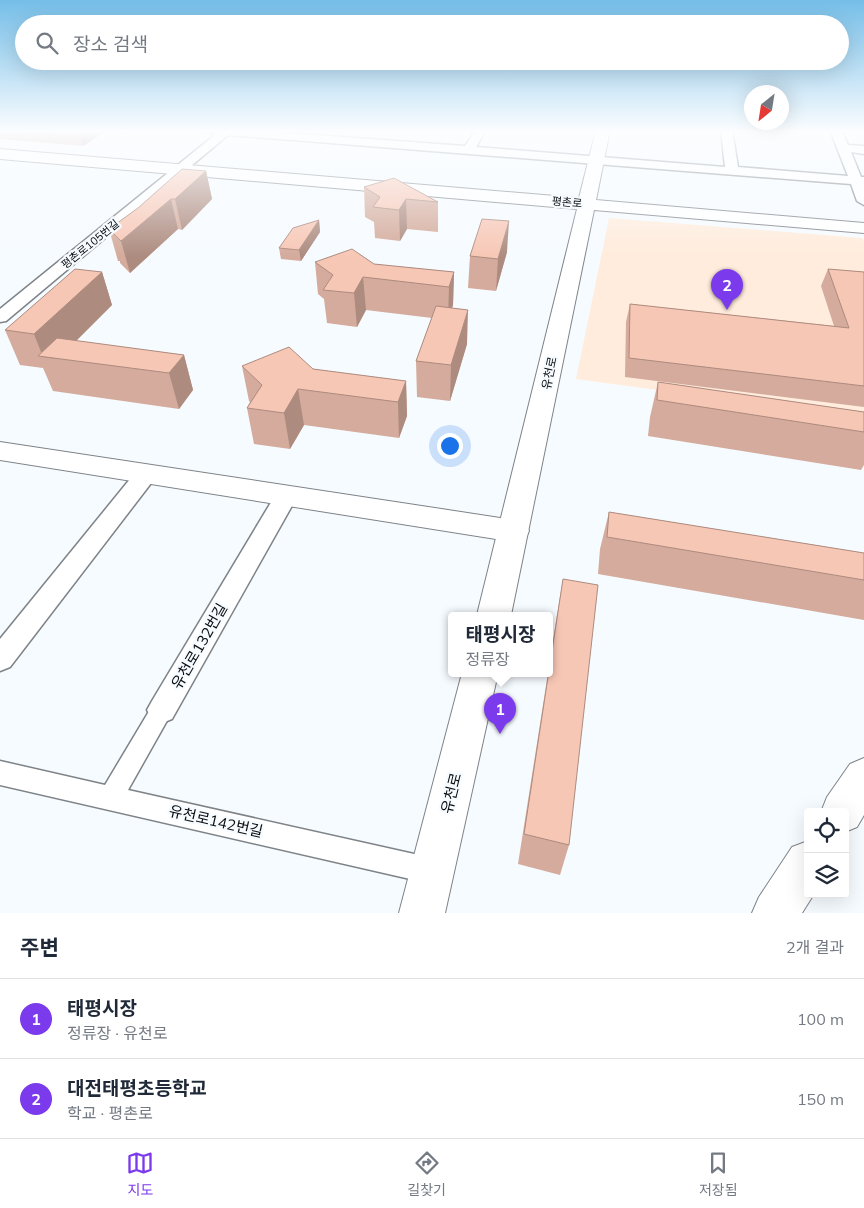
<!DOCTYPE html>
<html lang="ko">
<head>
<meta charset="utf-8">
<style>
	body { margin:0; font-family:Mulish,"Noto Sans KR",sans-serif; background:#f6f6f7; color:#1f2937 }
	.controls { position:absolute; right:15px; bottom:15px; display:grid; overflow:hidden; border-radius:5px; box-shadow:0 5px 20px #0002 }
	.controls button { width:45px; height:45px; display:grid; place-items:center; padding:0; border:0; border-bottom:1px solid #e0e1e3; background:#fff; color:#1f2937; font:25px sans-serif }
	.compass { position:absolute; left:744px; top:85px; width:45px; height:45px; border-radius:50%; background:#fff; box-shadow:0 5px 20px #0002; rotate:210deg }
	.you { position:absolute; left:449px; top:445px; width:18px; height:18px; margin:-12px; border:4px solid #fff; border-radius:50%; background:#1a73e8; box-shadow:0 0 0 8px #1a73e833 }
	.badge { display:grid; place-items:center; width:32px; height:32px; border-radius:50%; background:#7c3aed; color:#fff; font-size:16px; font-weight:700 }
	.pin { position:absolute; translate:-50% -41px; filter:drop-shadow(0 1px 2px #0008) }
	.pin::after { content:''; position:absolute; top:26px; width:18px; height:15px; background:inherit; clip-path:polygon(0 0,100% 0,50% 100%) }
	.popup { position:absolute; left:448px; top:612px; width:105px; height:65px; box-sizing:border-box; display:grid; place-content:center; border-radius:5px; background:#fff; filter:drop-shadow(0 1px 4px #0005); font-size:16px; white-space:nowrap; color:#747a83 }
	.popup b { font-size:19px; color:#1f2937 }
	.popup::after { content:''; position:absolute; left:50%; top:100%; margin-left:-10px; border:10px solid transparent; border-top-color:#fff }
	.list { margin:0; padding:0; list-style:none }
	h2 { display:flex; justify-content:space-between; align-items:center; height:65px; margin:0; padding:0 20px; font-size:21px }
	h2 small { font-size:16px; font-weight:400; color:#747a83 }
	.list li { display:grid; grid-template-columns:32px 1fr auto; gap:15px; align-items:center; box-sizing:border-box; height:80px; padding:0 20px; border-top:1px solid #e0e1e3 }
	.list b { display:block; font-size:19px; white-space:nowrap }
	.list p { margin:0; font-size:16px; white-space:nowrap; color:#747a83 }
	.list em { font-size:16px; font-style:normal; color:#747a83 }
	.icon { flex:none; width:28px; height:28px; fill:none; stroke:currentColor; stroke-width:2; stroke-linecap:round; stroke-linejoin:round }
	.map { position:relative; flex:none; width:864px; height:913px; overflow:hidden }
	.search { position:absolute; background:#fff; box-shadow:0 5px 20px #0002; left:15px; right:15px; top:15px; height:55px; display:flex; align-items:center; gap:12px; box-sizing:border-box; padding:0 18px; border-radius:28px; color:#747a83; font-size:19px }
	.sheet { height:225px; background:#fff }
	nav { display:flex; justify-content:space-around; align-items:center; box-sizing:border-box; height:70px; border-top:1px solid #e0e1e3; background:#fff; font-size:14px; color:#747a83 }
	nav a { display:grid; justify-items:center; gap:2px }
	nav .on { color:#7c3aed }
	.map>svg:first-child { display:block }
</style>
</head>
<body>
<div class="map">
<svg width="864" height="913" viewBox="0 0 864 913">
	<rect width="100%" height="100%" fill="#f6fbff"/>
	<path fill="#ffecdc" d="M609 218 862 238 864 241V418L576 379Z"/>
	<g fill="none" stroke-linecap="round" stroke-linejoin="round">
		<defs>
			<path id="pedestrian" d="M162 700 170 703 173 710 128 790 432 858 441 862 445 871 441 880 432 884 0 785V761L105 785 154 703Z"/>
			<g id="minor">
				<path d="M204 130H247L465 146 476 130H486L476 147 725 167 721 130H732L738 167 848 176 830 130H841L848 145 864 146V154L851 152 861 177H864V205L857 201 851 184 228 135 6 321 0 322V309L216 134 205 132Z"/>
				<path d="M147 466 155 468 158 473 155 478 10 667 0 671V639L139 468Z"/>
				<path d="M287 487 295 489 298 495 172 719 162 723 152 719 147 710 152 701 279 489Z"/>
			</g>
			<path id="tertiary" d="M0 442 514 520 525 523 529 531 525 539 514 542 0 460Z"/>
			<g id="secondary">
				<path d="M596 130H610L596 200 864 223V233L594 210 511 615H477L577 209 0 159V149L579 198Z"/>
				<path d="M462 673H498L445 913H399Z"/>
				<path d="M864 758V815L857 827 845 832V812H821L827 797 850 764Z"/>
				<path d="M808 841V894H814L802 913H752L759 897 792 847Z"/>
			</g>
		</defs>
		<use href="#pedestrian" stroke="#7e8388" stroke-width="3"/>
		<use href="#minor" stroke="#7e8388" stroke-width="3"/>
		<use href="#tertiary" stroke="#7e8388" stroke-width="2"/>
		<use href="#secondary" stroke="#7e8388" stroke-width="2"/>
		<use href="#pedestrian" fill="#fff" fill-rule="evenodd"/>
		<use href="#minor" fill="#fff" fill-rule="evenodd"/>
		<use href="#tertiary" fill="#fff" fill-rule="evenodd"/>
		<use href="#secondary" fill="#fff" fill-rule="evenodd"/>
	</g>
	<g fill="#d4ab9c">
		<path d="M0 130H134L128 133 106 131 83 146 0 139Z"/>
		<path d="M206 171 212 199 182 230 178 229 130 273 120 263V261H118L109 229 138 208Z"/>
		<path d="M364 187 438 202V232L407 229 400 241 375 238 374 222 365 217Z"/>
		<path d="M319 220 320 232 301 261 281 259 279 248Z"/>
		<path d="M507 252 496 291 468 288 470 256Z"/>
		<path d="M315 262 374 264 454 272 453 305 452 308 467 344 450 401 417 397 416 361 432 318 366 310 357 327 327 323 324 299 318 294Z"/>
		<path d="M828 269 864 272V407L625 377 626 322 630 304 834 326 821 286Z"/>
		<path d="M102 272 112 305 76 341 184 355 193 390 179 409 53 391 43 368 20 365 5 330Z"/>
		<path d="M242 366 313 369 406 381 407 416 399 438 304 425 290 449 254 444 247 408 250 402 249 401Z"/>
		<path d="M658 382 864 412V465L861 470 648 436 650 417Z"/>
		<path d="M609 512 864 553V620L598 574 600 549Z"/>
		<path d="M563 579 569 845 560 875 518 864 548 673H549V666L557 615Z"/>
	</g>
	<g fill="#ad8b7f">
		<path d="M90 130H106V131L83 146 80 136Z"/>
		<path d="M127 130H134L128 133Z"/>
		<path d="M206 171 212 199 182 230 175 199Z"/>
		<path d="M171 199 178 229 130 273 121 241Z"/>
		<path d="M406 199 407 229 400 241 399 210Z"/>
		<path d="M319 220 320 232 301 261 299 250Z"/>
		<path d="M509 221 507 252 496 291 498 259Z"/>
		<path d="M102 272 112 305 58 359 43 357 34 334Z"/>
		<path d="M454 272 453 305 448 320 449 287Z"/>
		<path d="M363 277 366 310 357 327 354 293Z"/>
		<path d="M468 310 467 344 450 401 451 365Z"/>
		<path d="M184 355 193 390 179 409 169 373Z"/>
		<path d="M406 381 407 416 399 438 398 402Z"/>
		<path d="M298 389 304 425 290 449 284 413Z"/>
	</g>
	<g fill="#f7c7b5" stroke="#ad8b7f">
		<path d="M3 130H90L80 136Z"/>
		<path d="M182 169 206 171 175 199H171L121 241 111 231 113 230 109 229 138 208Z"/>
		<path d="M394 178 438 202 406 199 399 210 373 207 380 197 364 187Z"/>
		<path d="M482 219 509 221 498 259 470 256Z"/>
		<path d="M319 220 299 250 279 248 293 228Z"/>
		<path d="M352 249 374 264 454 272 449 287 363 277 354 293 323 290 333 275 315 262Z"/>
		<path d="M75 269 102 272 34 334 5 330Z"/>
		<path d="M828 269 864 272V386L629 358 630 304 849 328Z"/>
		<path d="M436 306 468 310 451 365 416 361Z"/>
		<path d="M57 338 184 355 169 373 38 356Z"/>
		<path d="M289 347 313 369 406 381 398 402 298 389 284 413 247 408 262 385 242 366Z"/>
		<path d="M658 382 864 412V432L657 400Z"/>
		<path d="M609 512 864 553V580L607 537Z"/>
		<path d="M563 579 598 585 569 845 524 834Z"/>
	</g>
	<linearGradient id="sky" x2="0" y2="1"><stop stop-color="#75bee8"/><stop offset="0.51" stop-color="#fbfdff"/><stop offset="1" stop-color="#fbfdff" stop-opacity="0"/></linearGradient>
	<rect width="864" height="257" fill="url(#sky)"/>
	<g text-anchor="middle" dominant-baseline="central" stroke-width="4.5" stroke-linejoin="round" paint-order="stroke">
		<g font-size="11" fill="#0a0c0d" stroke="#f6fbff">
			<text transform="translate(567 202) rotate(5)">평촌로</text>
			<text transform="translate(90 244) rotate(-39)">평촌로105번길</text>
		</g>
		<g font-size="12" fill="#0a0c0d" stroke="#f6fbff">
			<text transform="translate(549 373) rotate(-78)">유천로</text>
		</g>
		<g font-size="15" fill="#0a0c0d" stroke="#f6fbff">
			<text transform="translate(199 646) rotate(-60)">유천로132번길</text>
			<text transform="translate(451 793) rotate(-76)">유천로</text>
			<text transform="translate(216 821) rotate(13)">유천로142번길</text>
		</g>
	</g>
</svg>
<div class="controls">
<button><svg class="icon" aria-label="locate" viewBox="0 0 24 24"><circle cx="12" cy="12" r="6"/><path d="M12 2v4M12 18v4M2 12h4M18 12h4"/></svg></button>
<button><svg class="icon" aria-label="layers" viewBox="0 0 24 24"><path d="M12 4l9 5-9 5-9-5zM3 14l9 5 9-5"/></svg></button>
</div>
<svg class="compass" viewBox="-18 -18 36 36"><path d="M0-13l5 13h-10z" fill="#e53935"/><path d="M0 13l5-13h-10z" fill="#747a83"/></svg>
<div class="you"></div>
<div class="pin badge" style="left:500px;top:734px">1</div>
<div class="popup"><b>태평시장</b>정류장</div>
<div class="pin badge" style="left:727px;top:310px">2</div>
<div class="search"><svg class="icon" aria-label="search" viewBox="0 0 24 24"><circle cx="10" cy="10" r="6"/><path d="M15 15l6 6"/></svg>장소 검색</div>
</div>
<section class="sheet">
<h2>주변<small>2개 결과</small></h2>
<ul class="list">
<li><span class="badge">1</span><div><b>태평시장</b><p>정류장 · 유천로</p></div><em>100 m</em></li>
<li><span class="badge">2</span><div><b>대전태평초등학교</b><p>학교 · 평촌로</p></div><em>150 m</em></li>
</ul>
</section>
<nav>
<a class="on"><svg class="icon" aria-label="map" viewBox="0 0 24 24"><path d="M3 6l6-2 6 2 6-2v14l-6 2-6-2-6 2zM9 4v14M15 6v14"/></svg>지도</a>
<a><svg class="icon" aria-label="directions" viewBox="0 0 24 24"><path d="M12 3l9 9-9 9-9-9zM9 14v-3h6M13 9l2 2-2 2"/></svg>길찾기</a>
<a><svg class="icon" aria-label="saved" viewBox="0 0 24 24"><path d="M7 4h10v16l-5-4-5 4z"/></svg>저장됨</a>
</nav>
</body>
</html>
